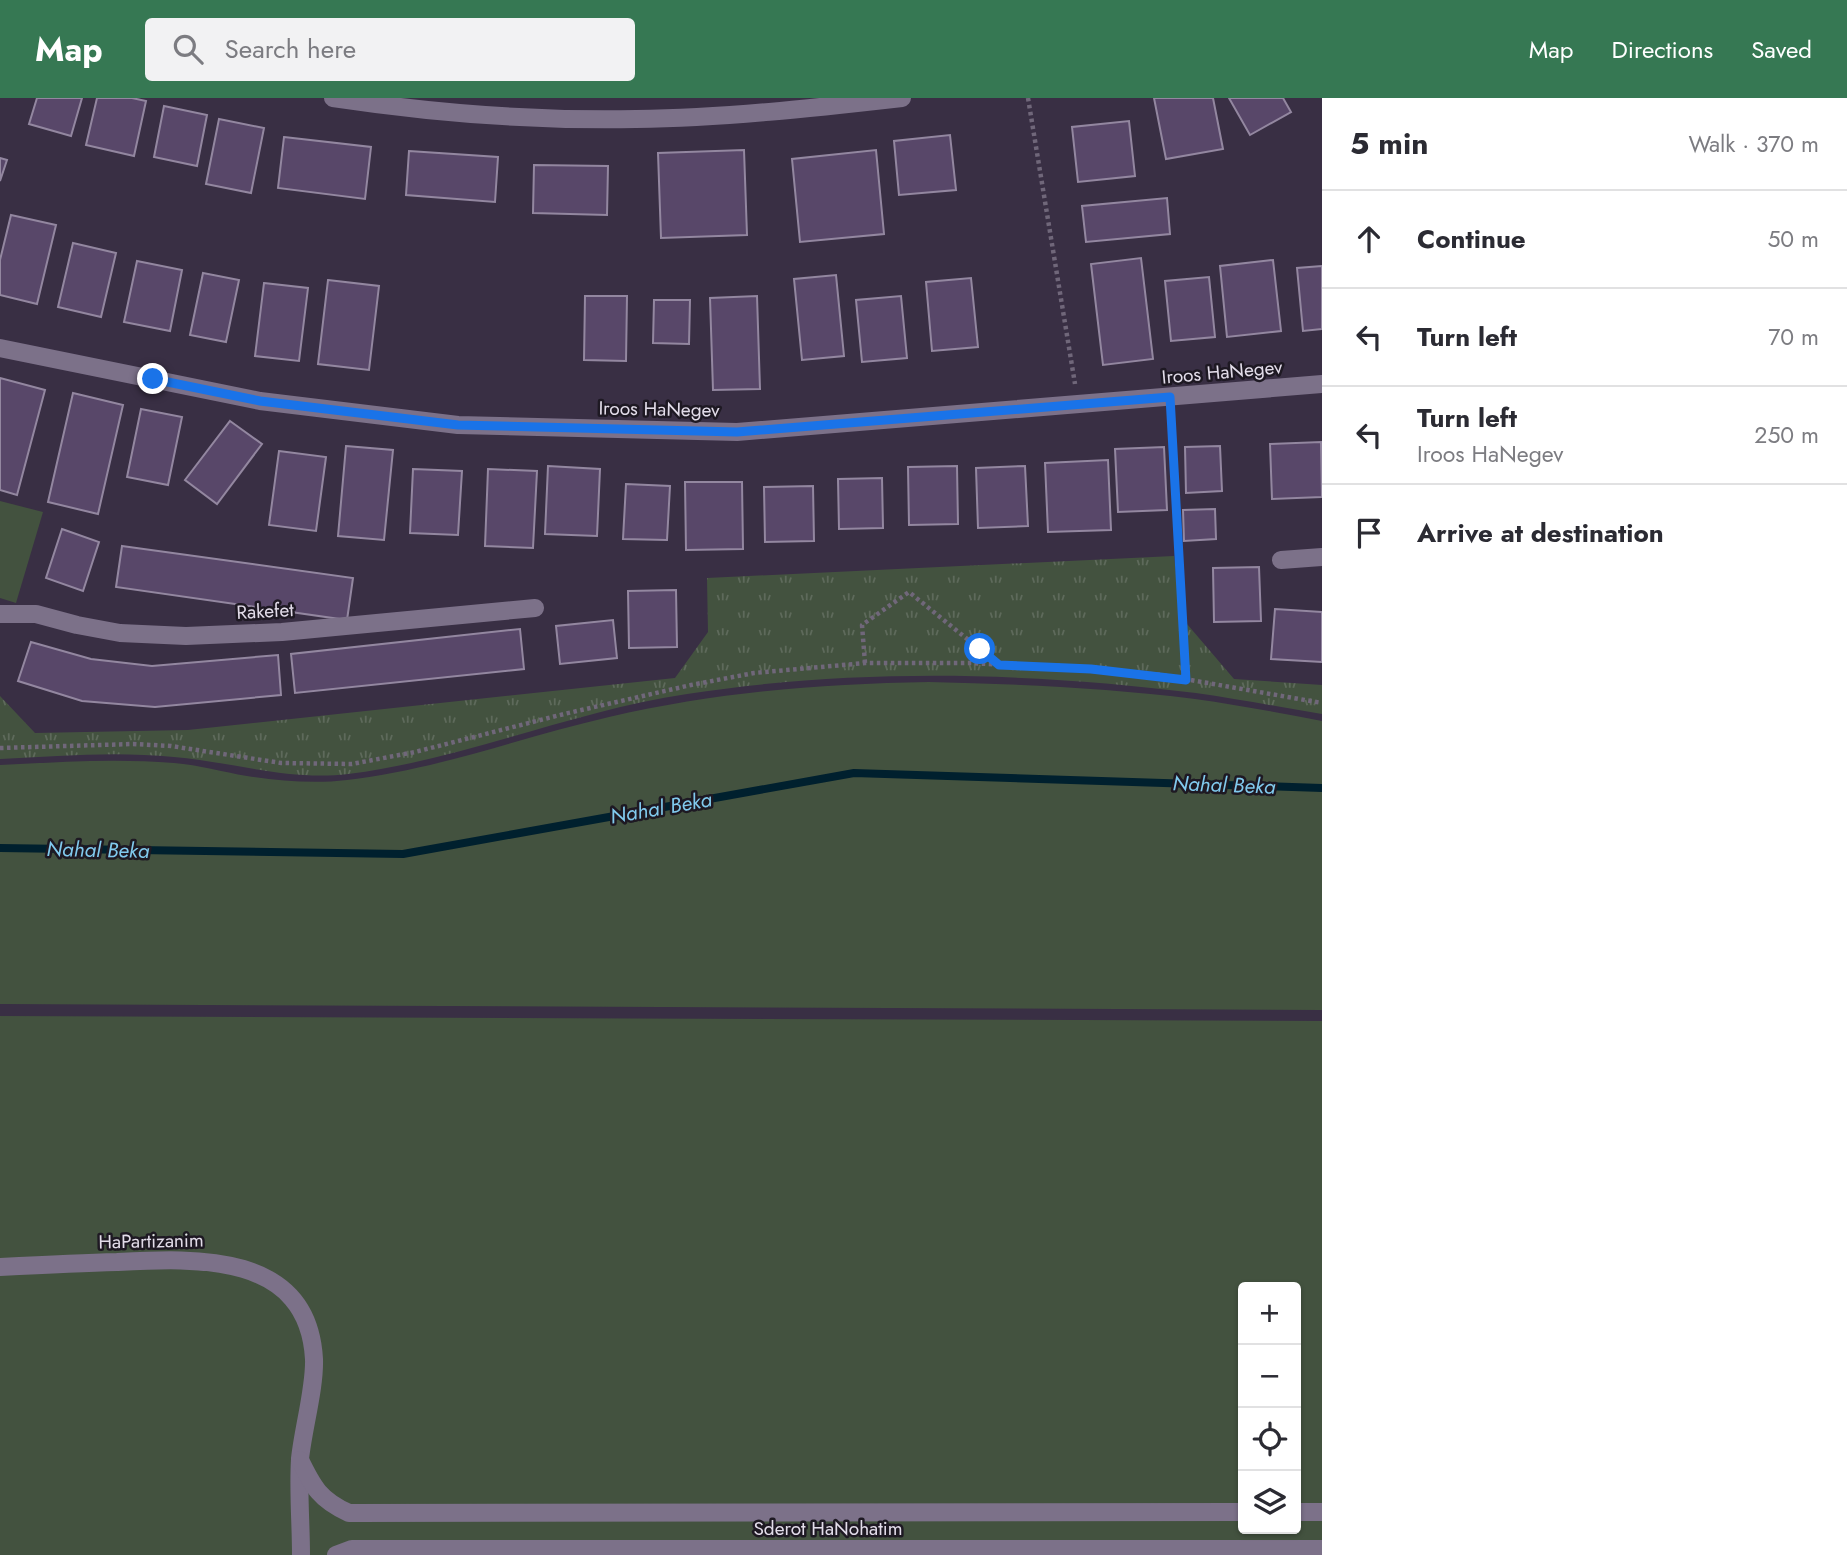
<!DOCTYPE html>
<html lang="en">
<head>
<meta charset="utf-8">
<style>
	body { margin:0; font-family:Jost,sans-serif; background:#f2f2f3; color:#2b2b33 }
	.controls { position:absolute; right:21px; bottom:21px; display:grid; overflow:hidden; border-radius:7px; box-shadow:0 2px 5px #0004 }
	.controls button { width:63px; height:63px; display:grid; place-items:center; padding:0; border:0; border-bottom:2px solid #e1e1e2; background:#fff; color:#2b2b33; font:35px sans-serif }
	.stop { position:absolute; width:21px; height:21px; margin:-16px; border:5px solid #1a73e8; border-radius:50%; background:#fff }
	.stop.end { background:#1a73e8; border-color:#fff; box-shadow:0 2px 7px #0008 }
	.list { margin:0; padding:0; list-style:none }
	h2 { display:flex; justify-content:space-between; align-items:center; height:91px; margin:0; padding:0 28px; font-size:30px }
	h2 small { font-size:23px; font-weight:400; color:#7c7c81 }
	.list li { display:grid; grid-template-columns:46px 1fr auto; gap:21px; align-items:center; box-sizing:border-box; height:98px; padding:0 28px; border-top:2px solid #e1e1e2 }
	.list b { display:block; font-size:26px; white-space:nowrap }
	.list p { margin:0; font-size:23px; white-space:nowrap; color:#7c7c81 }
	.list em { font-size:23px; font-style:normal; color:#7c7c81 }
	.icon { flex:none; width:38px; height:38px; fill:none; stroke:currentColor; stroke-width:2; stroke-linecap:round; stroke-linejoin:round }
	.map { position:relative; flex:none; width:1322px; height:1457px; overflow:hidden }
	header { display:flex; align-items:center; gap:42px; box-sizing:border-box; height:98px; padding:0 35px; background:#367853; color:#fff }
	header strong { font-size:33px }
	nav { display:flex; gap:38px; margin-inline-start:auto; font-size:24px }
	.search { width:490px; height:63px; background:#f2f2f3; display:flex; align-items:center; gap:18px; box-sizing:border-box; padding:0 24px; border-radius:7px; color:#7c7c81; font-size:26px }
	main { display:flex }
	aside { flex:1; background:#fff }
	.map>svg:first-child { display:block }
</style>
</head>
<body>
<header>
<strong>Map</strong>
<div class="search"><svg class="icon" aria-label="search" viewBox="0 0 24 24"><circle cx="10" cy="10" r="6"/><path d="M15 15l6 6"/></svg>Search here</div>
<nav><a>Map</a><a>Directions</a><a>Saved</a></nav>
</header>
<main>
<div class="map">
<svg width="1322" height="1457" viewBox="0 0 1322 1457">
	<defs>
		<pattern id="park-tufts" width="24" height="20" patternUnits="userSpaceOnUse" patternTransform="scale(1.75)"><rect width="24" height="20" fill="#43523f"/><path d="M3 7l-1-3M5 7V3M7 7l1-3M15 17l-1-3M17 17v-4M19 17l1-3" fill="none" stroke="#5e6a5b"/></pattern>
	</defs>
	<rect width="100%" height="100%" fill="#392f44"/>
	<g fill="#43523f" fill-rule="evenodd">
		<path d="M0 403 43 414 16 505 0 500Z"/>
		<path d="M929 584C1018 586 1107 590 1195 601 1238 607 1280 615 1322 623V912L0 906V667C58 664 116 660 174 665 199 667 223 674 247 678 279 683 315 686 347 682 436 672 522 639 609 619 717 594 818 586 929 584Z"/>
		<path d="M0 918 1322 923V1457H0ZM1243 1189H1296V1431H1243Z"/>
	</g>
	<path fill="url(#park-tufts)" d="M1174 458 1181 519 1234 581 1322 587V616C1280 609 1238 601 1196 595 1028 574 855 570 687 596 572 613 463 662 348 676 288 683 233 664 174 659 116 653 58 658 0 661V598L35 635 188 632 675 580 708 534 707 480Z"/>
	<g fill="none" stroke-linecap="round" stroke-linejoin="round">
		<path stroke="#00202e" stroke-width="8" d="M0 750 403 756 854 675 1322 690"/>
	</g>
	<g fill="#584769" stroke="#9387a0" stroke-width="2">
		<path d="M37 0H82L71 38 29 26Z"/>
		<path d="M97 0H132L146 3 134 58 86 47Z"/>
		<path d="M1154 0H1213L1223 51 1166 61Z"/>
		<path d="M1229 0H1283L1291 14 1250 37Z"/>
		<path d="M164 8 207 17 197 68 154 59Z"/>
		<path d="M219 21 264 30 251 95 206 86Z"/>
		<path d="M1129 23 1135 78 1078 84 1072 29Z"/>
		<path d="M950 37 956 92 899 97 894 43Z"/>
		<path d="M284 39 371 49 365 101 278 90Z"/>
		<path d="M744 52 747 137 661 140 658 55Z"/>
		<path d="M876 52 884 136 800 144 792 61Z"/>
		<path d="M409 53 498 59 495 104 406 97Z"/>
		<path d="M0 60 7 62 0 83Z"/>
		<path d="M534 67 608 68 607 117 533 115Z"/>
		<path d="M1167 100 1170 136 1086 144 1082 108Z"/>
		<path d="M11 117 56 127 37 206 0 197V162Z"/>
		<path d="M73 145 116 155 101 219 58 209Z"/>
		<path d="M1141 160 1153 261 1103 267 1091 166Z"/>
		<path d="M1273 162 1281 233 1227 239 1220 168Z"/>
		<path d="M137 163 182 172 170 233 124 224Z"/>
		<path d="M1322 168V231L1303 233 1297 170Z"/>
		<path d="M203 175 239 182 226 244 190 237Z"/>
		<path d="M836 177 844 258 802 262 794 181Z"/>
		<path d="M1209 179 1215 239 1171 243 1165 183Z"/>
		<path d="M971 180 978 249 932 253 926 184Z"/>
		<path d="M328 182 379 188 369 272 318 266Z"/>
		<path d="M264 185 308 190 299 263 255 258Z"/>
		<path d="M585 198H627L626 263 584 262Z"/>
		<path d="M757 198 760 291 713 292 710 200Z"/>
		<path d="M901 198 907 260 862 264 856 202Z"/>
		<path d="M654 202H690L689 246 653 245Z"/>
		<path d="M0 280 45 292 17 397 0 392Z"/>
		<path d="M73 295 123 307 98 416 48 404Z"/>
		<path d="M141 311 182 319 168 387 127 379Z"/>
		<path d="M230 323 262 346 217 406 185 382Z"/>
		<path d="M1321 344 1322 399 1272 401 1270 346Z"/>
		<path d="M346 348 393 352 384 442 338 438Z"/>
		<path d="M1220 348 1222 393 1186 395 1185 349Z"/>
		<path d="M1164 349 1167 412 1118 414 1115 351Z"/>
		<path d="M279 353 326 359 316 433 269 427Z"/>
		<path d="M1108 362 1111 432 1048 434 1045 365Z"/>
		<path d="M548 368 600 371 597 438 545 436Z"/>
		<path d="M957 368 958 426 909 427 908 369Z"/>
		<path d="M1025 368 1028 428 978 430 976 370Z"/>
		<path d="M413 371 462 373 458 437 410 435Z"/>
		<path d="M488 371 537 373 533 450 485 448Z"/>
		<path d="M882 380 883 430 839 431 838 381Z"/>
		<path d="M685 384H742L743 451 686 452Z"/>
		<path d="M626 386 670 388 667 442 623 441Z"/>
		<path d="M813 388 814 443 765 444 764 389Z"/>
		<path d="M1215 411 1216 441 1184 443 1183 412Z"/>
		<path d="M62 431 99 444 83 493 46 480Z"/>
		<path d="M122 448 353 480 347 522 116 489Z"/>
		<path d="M1259 469 1261 523 1214 524 1213 470Z"/>
		<path d="M676 492 677 549 629 550 628 493Z"/>
		<path d="M1275 511 1322 514V564L1271 561Z"/>
		<path d="M613 522 617 560 560 566 556 528Z"/>
		<path d="M520 531 524 571 295 595 291 556Z"/>
		<path d="M31 544 91 561 152 568 278 557 281 597 155 609 82 603 18 583Z"/>
	</g>
	<g fill="none" stroke-linecap="round" stroke-linejoin="round">
		<g stroke="#70677a" stroke-width="4.5" stroke-dasharray="3.5 3.5" stroke-linecap="butt">
			<path d="M1028 0 1075 286"/>
			<path d="M1172 320 1186 582"/>
			<path d="M865 565 862 527 909 494 998 566"/>
			<path d="M0 650 133 646 171 648 281 665 352 666 415 654 564 616 691 587 754 575 865 565H969L1091 571 1162 577 1322 605"/>
		</g>
		<g stroke="#7c7189" stroke-width="18">
			<path d="M333 0C433 15 535 23 636 21 725 20 814 10 902 0"/>
			<path d="M0 250 260 303 458 327 737 334 1322 286"/>
			<path d="M1281 462 1322 459"/>
			<path d="M0 516H36L77 527 120 535 186 538 282 534 535 510"/>
			<path d="M0 1169C39 1167 78 1165 117 1164 196 1160 308 1154 314 1261 315 1290 303 1331 300 1361 298 1393 301 1425 301 1457"/>
			<path d="M300 1362C313 1389 320 1402 349 1415L1243 1414"/>
			<path d="M1296 1414H1322"/>
			<path d="M336 1457 352 1451H1322"/>
		</g>
	</g>
	<g fill="none" stroke-linecap="round" stroke-linejoin="round">
		<path stroke="#1a73e8" stroke-width="9" d="M153 281 260 303 458 327 737 334 1170 299 1186 582 1091 571 999 567 980 551"/>
	</g>
	<g text-anchor="middle" dominant-baseline="central" stroke-width="5" stroke-linejoin="round" paint-order="stroke">
		<g font-size="19" fill="#e3ddea" stroke="#1e1923">
			<text transform="translate(1222 274) rotate(-5)">Iroos HaNegev</text>
			<text transform="translate(659 311) rotate(1)">Iroos HaNegev</text>
			<text transform="translate(265 513) rotate(-3)">Rakefet</text>
			<text transform="translate(151 1143) rotate(-1)">HaPartizanim</text>
			<text x="828" y="1430">Sderot HaNohatim</text>
		</g>
		<g font-size="21" font-style="italic" fill="#81caee" stroke="#1e1923">
			<text transform="translate(1224 687) rotate(2)">Nahal Beka</text>
			<text transform="translate(661 710) rotate(-10)">Nahal Beka</text>
			<text transform="translate(98 752) rotate(1)">Nahal Beka</text>
		</g>
	</g>
</svg>
<div class="controls">
<button>+</button>
<button>−</button>
<button><svg class="icon" aria-label="locate" viewBox="0 0 24 24"><circle cx="12" cy="12" r="6"/><path d="M12 2v4M12 18v4M2 12h4M18 12h4"/></svg></button>
<button><svg class="icon" aria-label="layers" viewBox="0 0 24 24"><path d="M12 4l9 5-9 5-9-5zM3 14l9 5 9-5"/></svg></button>
</div>
<div class="stop" style="left:980px;top:551px"></div>
<div class="stop end" style="left:153px;top:281px"></div>
</div>
<aside>
<h2>5 min<small>Walk · 370 m</small></h2>
<ul class="list">
<li><svg class="icon" aria-label="ahead" viewBox="0 0 24 24"><path d="M12 20V5M6 11l6-6 6 6"/></svg><div><b>Continue</b></div><em>50 m</em></li>
<li><svg class="icon" aria-label="left" viewBox="0 0 24 24"><path d="M17 20v-9H6M10 6l-5 5 5 5"/></svg><div><b>Turn left</b></div><em>70 m</em></li>
<li><svg class="icon" aria-label="left" viewBox="0 0 24 24"><path d="M17 20v-9H6M10 6l-5 5 5 5"/></svg><div><b>Turn left</b><p>Iroos HaNegev</p></div><em>250 m</em></li>
<li><svg class="icon" aria-label="arrive" viewBox="0 0 24 24"><path d="M6 21V4h12l-3 4 3 4H6"/></svg><div><b>Arrive at destination</b></div></li>
</ul>
</aside>
</main>
</body>
</html>
